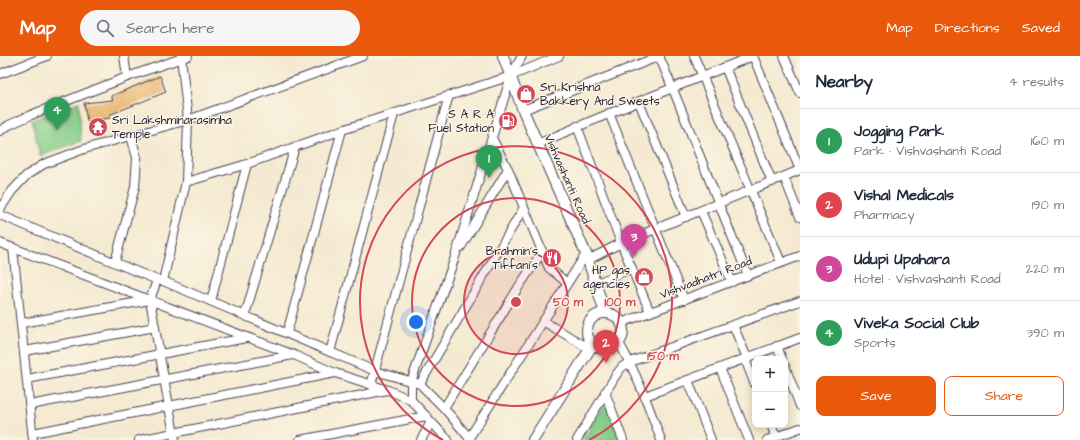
<!DOCTYPE html>
<html lang="en">
<head>
<meta charset="utf-8">
<style>
	body { margin:0; font-family:"Architects Daughter",sans-serif; background:#f6f6f7; color:#1f2937 }
	.controls { position:absolute; right:12px; bottom:12px; display:grid; overflow:hidden; border-radius:8px; box-shadow:0 2px 10px #0003 }
	.controls button { width:36px; height:36px; display:grid; place-items:center; padding:0; border:0; border-bottom:1px solid #e0e1e3; background:#fff; color:#1f2937; font:20px sans-serif }
	.you { position:absolute; left:416px; top:266px; width:14px; height:14px; margin:-10px; border:3px solid #fff; border-radius:50%; background:#1a73e8; box-shadow:0 0 0 6px #1a73e833 }
	.badge { display:grid; place-items:center; width:26px; height:26px; border-radius:50%; background:#ea580c; color:#fff; font-size:13px; font-weight:700 }
	.pin { position:absolute; translate:-50% -33px; filter:drop-shadow(0 1px 2px #0008) }
	.pin::after { content:''; position:absolute; top:21px; width:14px; height:12px; background:inherit; clip-path:polygon(0 0,100% 0,50% 100%) }
	.list { margin:0; padding:0; list-style:none }
	h2 { display:flex; justify-content:space-between; align-items:center; height:52px; margin:0; padding:0 16px; font-size:17px }
	h2 small { font-size:13px; font-weight:400; color:#747a83 }
	.list li { display:grid; grid-template-columns:26px 1fr auto; gap:12px; align-items:center; box-sizing:border-box; height:64px; padding:0 16px; border-top:1px solid #e0e1e3 }
	.list b { display:block; font-size:15px; white-space:nowrap }
	.list p { margin:0; font-size:13px; white-space:nowrap; color:#747a83 }
	.list em { font-size:13px; font-style:normal; color:#747a83 }
	.actions { display:flex; gap:8px; padding:12px 16px }
	.actions a { flex:1; padding:9px 0; border:1px solid #ea580c; border-radius:8px; text-align:center; font-size:14px; color:#ea580c }
	.actions .main { background:#ea580c; color:#fff }
	.icon { flex:none; width:22px; height:22px; fill:none; stroke:currentColor; stroke-width:2; stroke-linecap:round; stroke-linejoin:round }
	.map { position:relative; flex:none; width:800px; height:384px; overflow:hidden }
	header { display:flex; align-items:center; gap:24px; box-sizing:border-box; height:56px; padding:0 20px; background:#ea580c; color:#fff }
	header strong { font-size:19px }
	nav { display:flex; gap:22px; margin-inline-start:auto; font-size:14px }
	.search { width:280px; height:36px; background:#f6f6f7; display:flex; align-items:center; gap:10px; box-sizing:border-box; padding:0 14px; border-radius:22px; color:#747a83; font-size:15px }
	main { display:flex }
	aside { flex:1; background:#fff }
	.map>svg:first-child { display:block }
</style>
</head>
<body>
<header>
<strong>Map</strong>
<div class="search"><svg class="icon" aria-label="search" viewBox="0 0 24 24"><circle cx="10" cy="10" r="6"/><path d="M15 15l6 6"/></svg>Search here</div>
<nav><a>Map</a><a>Directions</a><a>Saved</a></nav>
</header>
<main>
<div class="map">
<svg width="800" height="384" viewBox="0 0 800 384">
	<rect width="100%" height="100%" fill="#fcf5e5"/>
	<filter id="ink" filterUnits="userSpaceOnUse"><feTurbulence type="fractalNoise" baseFrequency=".025" numOctaves="2"/><feDisplacementMap in="SourceGraphic" scale="8" xChannelSelector="R" yChannelSelector="G"/><feConvolveMatrix kernelMatrix="1 2 1 2 8 2 1 2 1" color-interpolation-filters="sRGB"/></filter>
	<filter id="wash" filterUnits="userSpaceOnUse"><feTurbulence type="fractalNoise" baseFrequency=".012" numOctaves="4" result="noise"/><feDisplacementMap in="SourceGraphic" scale="16" xChannelSelector="R" yChannelSelector="G"/><feGaussianBlur stdDeviation="0.9" result="paint"/><feColorMatrix in="noise" values="0 0 0 0 0 0 0 0 0 0 0 0 0 0 0 0 0 1.4 0 .05"/><feComposite in="paint" operator="in"/></filter>
	<g filter="url(#wash)">
		<rect width="100%" height="100%" fill="#f5ead1"/>
		<g fill="#84cc87" stroke="#537761">
			<path d="M79 46 81 85 40 100 32 64Z"/>
			<path d="M606 344 619 384H583Z"/>
		</g>
		<g id="blocks">
			<path fill="#eab877" d="M160 20 166 36 109 59 110 62 87 65 84 47 113 44 111 40Z"/>
		</g>
	</g>
	<g filter="url(#ink)">
		<use href="#blocks" fill-opacity="0" stroke="#424052" stroke-width="1"/>
		<g fill="none" stroke-linecap="round" stroke-linejoin="round">
			<defs>
				<g id="minor">
					<path d="M124 0 127 21"/>
					<path d="M659 0C690 72 717 146 748 219"/>
					<path d="M694 0 781 206"/>
					<path d="M753 0 800 114"/>
					<path d="M784 0 800 37"/>
					<path d="M725 11 772 126"/>
					<path d="M0 18 47 0"/>
					<path d="M639 46 686 161"/>
					<path d="M523 54 660 0"/>
					<path d="M609 57 684 244"/>
					<path d="M577 70 621 187 650 256"/>
					<path d="M0 75 9 69 31 59 127 21 188 0"/>
					<path d="M492 82 508 113 549 212 567 227"/>
					<path d="M538 88C609 56 681 29 753 0"/>
					<path d="M784 121 800 161"/>
					<path d="M186 126 247 108 342 74 511 20 559 0"/>
					<path d="M0 153 12 135 27 119 44 108 84 93 188 64 363 0"/>
					<path d="M701 155 732 226"/>
					<path d="M0 159 157 224 163 225 375 315 420 328 444 352 471 384"/>
					<path d="M0 187 294 299 335 317 388 334 411 344 448 384"/>
					<path d="M461 191 508 113"/>
					<path d="M13 192 33 384"/>
					<path d="M588 204 621 187 800 114"/>
					<path d="M115 206 135 131 137 102 131 80"/>
					<path d="M163 225 186 126 188 64 181 0"/>
					<path d="M597 227 632 212"/>
					<path d="M150 244 157 224"/>
					<path d="M211 245 247 108"/>
					<path d="M245 259 295 91"/>
					<path d="M543 265 590 293"/>
					<path d="M22 267 150 244 175 384"/>
					<path d="M621 267 800 200"/>
					<path d="M733 269 747 302"/>
					<path d="M287 277 342 74"/>
					<path d="M619 287C637 318 649 351 661 384"/>
					<path d="M777 290 782 303"/>
					<path d="M25 295 155 271"/>
					<path d="M330 296 394 58"/>
					<path d="M745 303 755 329"/>
					<path d="M785 310 800 350"/>
					<path d="M720 312 749 384"/>
					<path d="M27 323 246 282"/>
					<path d="M688 324 711 384"/>
					<path d="M420 328 523 153"/>
					<path d="M371 329 449 39"/>
					<path d="M605 336 623 384"/>
					<path d="M645 340 800 282"/>
					<path d="M411 344V326L454 204 511 20 522 0"/>
					<path d="M30 349 293 299"/>
					<path d="M444 352 518 232 542 196"/>
					<path d="M771 369 776 381"/>
					<path d="M33 377 335 317"/>
					<path d="M469 382 586 198"/>
					<path d="M139 384 387 334"/>
					<path d="M300 384 426 360"/>
					<path d="M421 384 431 366"/>
					<path d="M577 384 616 319 622 311 630 306 800 245"/>
					<path d="M767 384 800 372"/>
				</g>
				<g id="tertiary">
					<path d="M503 0 523 54 586 198 605 257"/>
					<circle cx="605" cy="275" r="18"/>
					<path d="M533 384 593 288"/>
				</g>
			</defs>
			<use href="#minor" stroke="#424052" stroke-width="10"/>
			<use href="#tertiary" stroke="#424052" stroke-width="12"/>
			<use href="#minor" stroke="#fff" stroke-width="8"/>
			<use href="#tertiary" stroke="#fff" stroke-width="10"/>
		</g>
	</g>
	<circle cx="516" cy="246" r="52" fill="#d1495b" fill-opacity=".12"/>
	<g fill="none" stroke="#d1495b" stroke-width="2">
		<circle cx="516" cy="246" r="52"/>
		<circle cx="516" cy="246" r="104"/>
		<path d="M443 384A156 156 0 1 1 589 384"/>
	</g>
	<defs>
		<symbol id="shop-disc" viewBox="-11 -11 22 22"><circle r="9.5" fill="#d1495b" stroke="#fcf5e5"/><path d="M-5-2.5h2.3a2.7 3.5 0 0 1 5.4 0H5L5.5 6h-11ZM-1.5-2.5h3a1.5 2.3 0 0 0-3 0Z" fill="#fff"/></symbol>
		<symbol id="fuel-disc" viewBox="-11 -11 22 22"><circle r="9.5" fill="#d1495b" stroke="#fcf5e5"/><path d="M-5.5-6h7V0h2V4h1.3V-2.5L3-4.5l.8-.8L6-3V5H2.5V1h-1V6h-7ZM-4.2-4.7v3.2H.2V-4.7Z" fill="#fff"/></symbol>
		<symbol id="temple-disc" viewBox="-11 -11 22 22"><circle r="9.5" fill="#d1495b" stroke="#fcf5e5"/><path d="M0-6L5-2H3V0L6.5 2.5H4V6H1.5V3h-3V6H-4V2.5H-6.5L-3 0V-2H-5Z" fill="#fff"/></symbol>
		<symbol id="restaurant-disc" viewBox="-11 -11 22 22"><circle r="9.5" fill="#d1495b" stroke="#fcf5e5"/><path d="M-5-6h1v4h1v-4h1v4h1v-4h1v5L-1.5 .5V6h-2V.5L-5-1ZM5-6V6H3V1.5H1.5Q1.5-4 5-6Z" fill="#fff"/></symbol>
	</defs>
	<g fill-rule="evenodd">
		<use href="#shop-disc" x="515" y="27" width="22" height="22"/>
		<use href="#fuel-disc" x="497" y="54" width="22" height="22"/>
		<use href="#temple-disc" x="87" y="60" width="22" height="22"/>
		<use href="#restaurant-disc" x="541" y="191" width="22" height="22"/>
		<use href="#shop-disc" x="633" y="210" width="22" height="22"/>
	</g>
	<g text-anchor="middle" dominant-baseline="central" stroke-width="3" stroke-linejoin="round" paint-order="stroke">
		<g font-size="12" fill="#22223b" stroke="#fcf5e5" text-anchor="end">
			<text x="540" y="31" text-anchor="start">Sri Krishna<tspan x="540" dy="14">Bakkery And Sweets</tspan></text>
			<text x="494" y="58">S A R A<tspan x="494" dy="14">Fuel Station</tspan></text>
			<text x="112" y="64" text-anchor="start">Sri Lakshminarasimha<tspan x="112" dy="14">Temple</tspan></text>
			<text x="538" y="195">Brahmin's<tspan x="538" dy="14">Tiffani's</tspan></text>
			<text x="630" y="214">HP gas<tspan x="630" dy="14">agencies</tspan></text>
		</g>
		<g font-size="12" fill="#22223b" stroke="#fcf5e5">
			<text transform="translate(567 123) rotate(66)">Vishvashanti Road</text>
			<text transform="translate(706 222) rotate(-21)">Vishvadhatri Road</text>
		</g>
	</g>
	<circle cx="516" cy="246" r="6" fill="#d1495b" stroke="#fcf5e5" stroke-width="2"/>
	<g font-size="12" text-anchor="middle" font-weight="bold" fill="#d1495b" stroke="#fcf5e5" stroke-width="3" stroke-linejoin="round" paint-order="stroke">
		<text x="568" y="250">50 m</text>
		<text x="620" y="250">100 m</text>
		<text x="663" y="304">150 m</text>
	</g>
</svg>
<div class="controls">
<button>+</button>
<button>−</button>
</div>
<div class="you"></div>
<div class="pin badge" style="left:489px;top:122px;background:#2e9e5b">1</div>
<div class="pin badge" style="left:606px;top:307px;background:#e0444e">2</div>
<div class="pin badge" style="left:634px;top:201px;background:#d1479c">3</div>
<div class="pin badge" style="left:57px;top:74px;background:#2e9e5b">4</div>
</div>
<aside>
<h2>Nearby<small>4 results</small></h2>
<ul class="list">
<li><span class="badge" style="background:#2e9e5b">1</span><div><b>Jogging Park</b><p>Park · Vishvashanti Road</p></div><em>160 m</em></li>
<li><span class="badge" style="background:#e0444e">2</span><div><b>Vishal Medicals</b><p>Pharmacy</p></div><em>190 m</em></li>
<li><span class="badge" style="background:#d1479c">3</span><div><b>Udupi Upahara</b><p>Hotel · Vishvashanti Road</p></div><em>220 m</em></li>
<li><span class="badge" style="background:#2e9e5b">4</span><div><b>Viveka Social Club</b><p>Sports</p></div><em>390 m</em></li>
</ul>
<div class="actions"><a class="main">Save</a><a>Share</a></div>
</aside>
</main>
</body>
</html>
